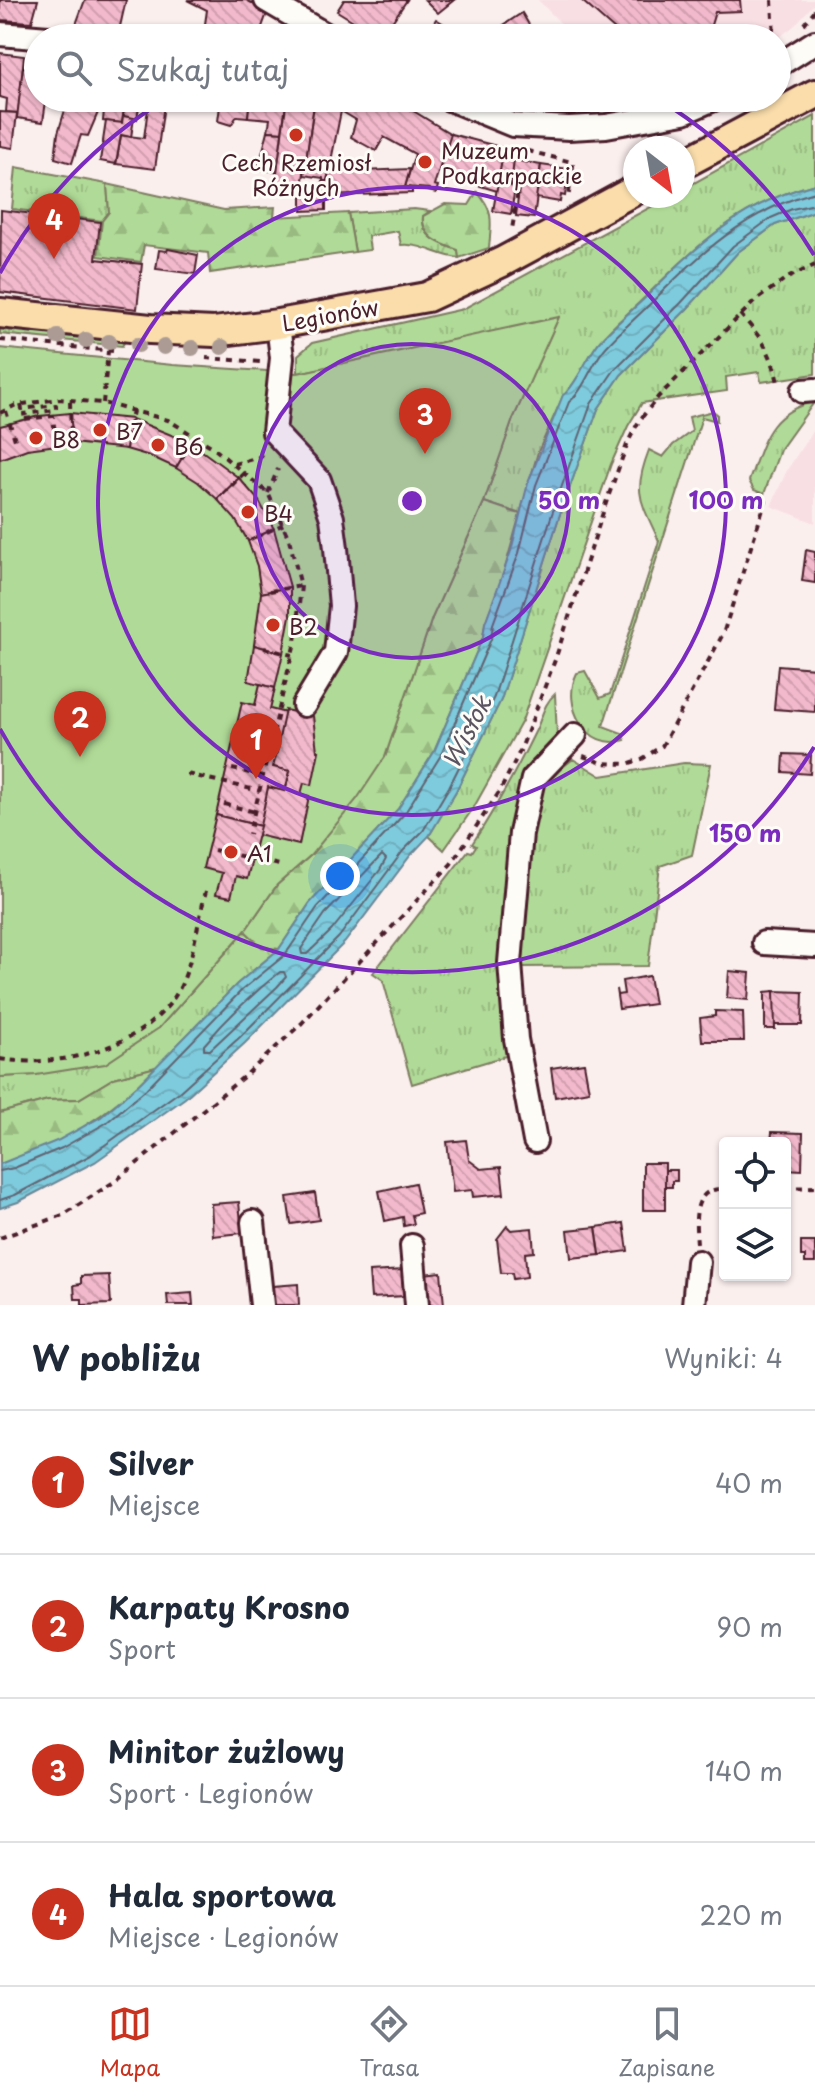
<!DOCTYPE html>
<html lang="pl">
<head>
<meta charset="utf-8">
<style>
	body { margin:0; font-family:"Playpen Sans",sans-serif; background:#f2f2f3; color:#1f2937 }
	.controls { position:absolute; right:24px; bottom:24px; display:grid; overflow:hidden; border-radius:8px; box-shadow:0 2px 6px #0004 }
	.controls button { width:72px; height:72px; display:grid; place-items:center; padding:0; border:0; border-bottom:2px solid #e0e1e3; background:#fff; color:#1f2937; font:40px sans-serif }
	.compass { position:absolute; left:623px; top:136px; width:72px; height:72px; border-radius:50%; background:#fff; box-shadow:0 2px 6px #0004; rotate:149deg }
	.you { position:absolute; left:340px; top:876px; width:28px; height:28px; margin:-20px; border:6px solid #fff; border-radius:50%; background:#1a73e8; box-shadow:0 0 0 12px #1a73e833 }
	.badge { display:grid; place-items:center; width:52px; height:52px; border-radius:50%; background:#c8321e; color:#fff; font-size:26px; font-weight:700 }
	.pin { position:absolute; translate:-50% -66px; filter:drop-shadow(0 2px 4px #0008) }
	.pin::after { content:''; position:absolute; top:42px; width:28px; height:24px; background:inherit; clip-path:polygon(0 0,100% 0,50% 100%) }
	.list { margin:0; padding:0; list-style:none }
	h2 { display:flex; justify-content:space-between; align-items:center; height:104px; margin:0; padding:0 32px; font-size:34px }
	h2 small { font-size:26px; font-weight:400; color:#747a83 }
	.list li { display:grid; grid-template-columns:52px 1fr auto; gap:24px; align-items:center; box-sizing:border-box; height:144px; padding:0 32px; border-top:2px solid #e0e1e3 }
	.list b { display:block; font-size:30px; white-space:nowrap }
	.list p { margin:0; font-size:26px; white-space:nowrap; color:#747a83 }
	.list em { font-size:26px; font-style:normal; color:#747a83 }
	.icon { flex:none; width:44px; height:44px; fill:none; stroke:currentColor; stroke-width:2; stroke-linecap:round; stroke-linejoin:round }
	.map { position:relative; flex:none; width:815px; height:1305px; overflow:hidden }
	.search { position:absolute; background:#fff; box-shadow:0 2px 6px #0004; left:24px; right:24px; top:24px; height:88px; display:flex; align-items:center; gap:20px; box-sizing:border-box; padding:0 28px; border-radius:44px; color:#747a83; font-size:30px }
	.sheet { height:680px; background:#fff }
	nav { display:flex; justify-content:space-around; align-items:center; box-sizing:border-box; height:112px; border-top:2px solid #e0e1e3; background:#fff; font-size:22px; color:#747a83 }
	nav a { display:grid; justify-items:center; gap:4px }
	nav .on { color:#c8321e }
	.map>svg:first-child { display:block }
</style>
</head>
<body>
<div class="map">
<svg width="815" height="1305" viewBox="0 0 815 1305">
	<defs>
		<pattern id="grass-tufts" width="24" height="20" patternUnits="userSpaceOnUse" patternTransform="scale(2)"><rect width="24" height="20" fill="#b0da97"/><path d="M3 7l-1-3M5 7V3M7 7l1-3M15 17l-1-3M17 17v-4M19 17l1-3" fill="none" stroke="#99bb82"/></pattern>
		<pattern id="forest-firs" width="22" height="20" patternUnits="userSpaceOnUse" patternTransform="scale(2)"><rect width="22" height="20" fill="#b0da97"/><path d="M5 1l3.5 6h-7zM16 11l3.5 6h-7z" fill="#99bb82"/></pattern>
		<pattern id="water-waves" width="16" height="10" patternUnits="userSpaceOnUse" patternTransform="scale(2)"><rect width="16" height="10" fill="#7ecbdd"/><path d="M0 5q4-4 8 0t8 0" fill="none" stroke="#6eaebe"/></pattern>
		<pattern id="building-back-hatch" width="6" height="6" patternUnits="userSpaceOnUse" patternTransform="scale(2)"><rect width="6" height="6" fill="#f2b9cc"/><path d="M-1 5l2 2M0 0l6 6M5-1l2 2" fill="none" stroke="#d19faf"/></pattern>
	</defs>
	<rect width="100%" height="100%" fill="#fbefee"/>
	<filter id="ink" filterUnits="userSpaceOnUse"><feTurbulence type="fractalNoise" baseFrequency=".0125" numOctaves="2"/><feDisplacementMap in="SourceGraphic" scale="16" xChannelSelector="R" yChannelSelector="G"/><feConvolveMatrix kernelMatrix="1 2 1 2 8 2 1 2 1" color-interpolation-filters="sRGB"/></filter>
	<g filter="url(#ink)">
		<g fill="#f8dfe4">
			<path d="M538 0H815V3L794 26 777 39 575 38Z"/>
			<path d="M815 427V523L771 506 787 470Z"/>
		</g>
		<g fill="url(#grass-tufts)" stroke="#7d7c61" stroke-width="2">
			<path d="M815 116V184C739 204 698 245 644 298 630 312 613 325 600 341 590 353 573 390 563 396L538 452 520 514 484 502 513 419 558 318 298 373V355L312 343 463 309 671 196H683V189Z"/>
			<path d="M16 167 107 184 109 212 102 221 12 209Z"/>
			<path d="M414 209 430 211 423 216C421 237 440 244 458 250L459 258C439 256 421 243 401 245L398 231 368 236 370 250 355 252 348 213Z"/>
			<path d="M815 211V374L761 382 759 372 726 377 727 391 642 403 628 426 611 464 522 721 474 807 444 850 429 836 456 791 501 700 559 517 598 409 621 375 687 309 738 252 775 225Z"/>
			<path d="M0 327 122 342 124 343 122 346 0 334Z"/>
			<path d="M815 401 780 450 764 494 754 490 749 481C764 440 768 413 815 401Z"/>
			<path d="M713 411 717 414V421L702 417 603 726 622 733 625 740C586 752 561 705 577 673L585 671 600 698 610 694 659 541C641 501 632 494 649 450L663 457 673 445 692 431 689 417Z"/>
			<path d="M555 694 557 736 529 770 509 1055 412 1084 383 980 373 973 468 851 472 852 476 846 472 844C496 808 516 771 535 732 542 719 543 704 555 694Z"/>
			<path d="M573 759 601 776 684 763 711 764 692 855 660 866 648 966 520 967 531 823 545 781Z"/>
			<path d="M245 931 262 947 279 949 237 984 156 1067 114 1078 79 1099 48 1100 0 1113V1077L36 1075 159 1028Z"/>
		</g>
		<g fill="url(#forest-firs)" stroke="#7d7c61" stroke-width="2">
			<path d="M107 184 224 210 275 207 274 217 348 213 355 252 210 273 208 253 144 245 141 262 98 256 102 221 109 212Z"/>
			<path d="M477 192C495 211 491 224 489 248L459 258 458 250C440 244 421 237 423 216L445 204 469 205Z"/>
			<path d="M484 502 520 514 502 579 485 623 483 637 434 752 398 809 310 903 279 949 262 947 245 931 277 885 311 855 385 757 432 618Z"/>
			<path d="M156 1067C113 1112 60 1147 0 1164V1113L48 1100 79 1099 114 1078Z"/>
		</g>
		<path fill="#b0da97" stroke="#7d7c61" stroke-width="2" d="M559 317 513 419 484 502 432 618 385 757 357 799 311 855 277 885 245 931 159 1028 105 1064 36 1075 0 1077V348L173 365 298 373Z"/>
		<path fill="url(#water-waves)" stroke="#698696" stroke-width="2" d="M815 184V211L775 225 738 252 687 309 621 375 598 409 559 517 501 700 456 791 429 836 410 856 345 942 245 1043 185 1098 95 1162 18 1202 0 1208V1164L59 1140 101 1117 140 1083 237 984 279 949 310 903 398 809 434 752 483 637 485 623 511 551 528 483 563 395C574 389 589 353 600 341 614 326 630 312 645 298 698 245 739 204 815 184Z"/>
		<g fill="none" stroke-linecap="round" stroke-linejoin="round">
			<g stroke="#5f6472" stroke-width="2">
				<path d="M382 855 386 859 380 870 332 930 307 954H302L301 949 325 914Z"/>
				<path d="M280 972H284L286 977 277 987 210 1050H204V1045C227 1018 252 994 280 972Z"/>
				<path d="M0 1171 14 1168 62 1148 106 1123 146 1089 242 990 285 955 317 908 405 813 441 755 491 639 493 624 519 553 536 485 569 402C584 391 592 362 606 347 619 332 636 318 650 304 700 254 744 211 815 192"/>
				<path d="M0 1200 15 1195 91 1155 179 1092 240 1037 339 937 403 851 423 831 449 787 494 697 552 514 591 404 615 369 681 303 733 246 771 218 792 209 815 204"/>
			</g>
		</g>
		<g fill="url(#building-back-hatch)" stroke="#4a1f2b" stroke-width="2">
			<path d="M0 0H38L32 22 0 20Z"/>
			<path d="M85 0H126L119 31 75 27Z"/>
			<path d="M187 0H246L264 10 266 16 258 38H203L207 10Z"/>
			<path d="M344 0H407L381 38 337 11Z"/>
			<path d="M425 0H454L438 13Z"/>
			<path d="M581 0H740L741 11 715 12 707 38H624Z"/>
			<path d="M522 13 534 33 538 28 548 38H509L505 31 502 34 499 28Z"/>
			<path d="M436 19 465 37V38H424Z"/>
			<path d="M0 53 24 56 18 113 6 112 7 99 0 97Z"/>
			<path d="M23 67 38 68V98H49V101H46L43 122 17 118Z"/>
			<path d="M105 98H126L122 123 103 121Z"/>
			<path d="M126 98H165L155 169 116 164 121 135 144 138 148 108 139 107 137 119 123 116Z"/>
			<path d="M221 98H250L248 117 237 116 231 125 218 121Z"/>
			<path d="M250 98H287L282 132 268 131 270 119 248 117Z"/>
			<path d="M287 98H315L302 187 275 184Z"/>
			<path d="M315 98H392L451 134 434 185 438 186 436 193 429 191V189L405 187 415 154 384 137 376 151 351 137 356 120 341 111 327 181H323V178L304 175Z"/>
			<path d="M65 99 99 110 88 136 81 135 72 163 55 158 58 133 65 110 62 109Z"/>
			<path d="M0 112 17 113 13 148 0 146Z"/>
			<path d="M123 116 134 118 131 137 121 135 116 164 100 161 106 121 122 123Z"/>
			<path d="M268 131 282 132 277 172 258 169Z"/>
			<path d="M451 134 504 148 497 191 464 181 463 184 451 180 450 175 439 171Z"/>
			<path d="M504 148 516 151 511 186 515 187 511 214 493 211Z"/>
			<path d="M514 160 541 165 534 218 516 216 519 188 511 186Z"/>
			<path d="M349 164 351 166 361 164V171L410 169 405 187 412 188V193L326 196V210L302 211V187L321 190 323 181H327L329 172 350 171Z"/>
			<path d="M541 165 569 169 565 196 561 195 560 202 536 198Z"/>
			<path d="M1 210 100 222 96 259 142 264 137 309 0 292Z"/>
			<path d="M168 249 198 255 195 274 156 269 159 250 167 251Z"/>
			<path d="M70 413 132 419 126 449 73 443Z"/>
			<path d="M70 413 73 443 27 449 0 459V426L39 416Z"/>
			<path d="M132 419 191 443 176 468 150 456 126 449Z"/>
			<path d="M191 443 239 478 217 499 198 482 176 468Z"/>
			<path d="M239 478 259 501 274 529 248 541 235 519 217 499Z"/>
			<path d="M274 529 290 587 261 593 257 566 248 541Z"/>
			<path d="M806 550 815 552V583L802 581Z"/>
			<path d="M290 587V616L283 653 254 645 261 593Z"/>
			<path d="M254 645 283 653 275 688 248 681Z"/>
			<path d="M778 665 815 668V712L774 709Z"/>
			<path d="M260 684 275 688 270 709 286 713 278 743 235 733 242 702 255 705Z"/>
			<path d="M285 710 313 716 317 751H319L312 785 304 783 301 794 309 796 299 845 257 835 268 787 285 791 290 771 273 767Z"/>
			<path d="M235 733 279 744 273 767 290 771 285 791 268 787 260 826 216 815Z"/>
			<path d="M784 754 811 755 810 774 783 772Z"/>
			<path d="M216 815 260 826 247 879 236 876 231 897 216 894 222 873 203 868Z"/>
			<path d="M729 971 750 973 748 1000 727 998Z"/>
			<path d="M649 976 654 1004 619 1009 616 989 617 995 624 994 622 981Z"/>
			<path d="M774 991 803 992 802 1025H774Z"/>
			<path d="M774 991 775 1029H765V992Z"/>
			<path d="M715 1011 743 1012 744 1041H702L700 1018 715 1016Z"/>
			<path d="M584 1063 589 1091 555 1097 551 1068Z"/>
			<path d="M772 1132 803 1133 802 1170 785 1169V1143H771Z"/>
			<path d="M466 1140 469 1160 481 1169 501 1167 504 1194 473 1197 472 1190 453 1192 447 1142Z"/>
			<rect x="643" y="1163" width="22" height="47"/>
			<path d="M665 1170H677V1181H672V1187H665Z"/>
			<path d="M415 1183 421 1213 412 1215 414 1224 404 1226 403 1217 385 1221 379 1191Z"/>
			<path d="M315 1193 319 1220 291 1224 287 1197Z"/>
			<path d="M239 1202 242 1233 213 1236 211 1204Z"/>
			<path d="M624 1223 628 1251 600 1255 596 1227Z"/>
			<path d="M507 1226 511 1230 532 1228 534 1252 525 1253 527 1277 513 1279 512 1273H501L497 1239Z"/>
			<path d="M596 1227 600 1255 571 1258 568 1230Z"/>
			<path d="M801 1242H815V1263H805V1256H801Z"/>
			<path d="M404 1270 405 1296 371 1298 369 1272Z"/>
			<path d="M441 1272 444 1305H426L423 1274Z"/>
			<path d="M109 1275 111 1304 82 1305V1299H75L74 1285 81 1284V1276Z"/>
			<path d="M298 1284 299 1305H273V1286Z"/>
			<path d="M192 1293 193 1305H168L167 1295Z"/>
		</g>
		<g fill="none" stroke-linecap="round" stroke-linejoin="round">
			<defs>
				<g id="minor">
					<path d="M266 0 331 38"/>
					<path d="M0 34 48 38"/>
					<path d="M777 66 815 42"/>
					<path d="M447 98 513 125 569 128 606 126 684 112 716 98"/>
					<path d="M278 324 282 358 274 432 319 480 332 518 336 548 341 606 336 652 304 705"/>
					<path d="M803 391 815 390"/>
					<path d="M764 943 815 946"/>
					<path d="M535 1141 516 1039 510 963 521 833 533 779 575 735"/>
					<path d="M253 1222 262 1305"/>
					<path d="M412 1246 417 1305"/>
					<path d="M694 1305 698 1262"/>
				</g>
				<g id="major">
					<path d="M683 164 815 94"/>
					<path d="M0 313 150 329 214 332 278 324 427 297 502 262 635 190"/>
				</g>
			</defs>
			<use href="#minor" stroke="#4a1f2b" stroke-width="28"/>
			<use href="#major" stroke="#4a1f2b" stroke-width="34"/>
			<g stroke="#4a1f2b" stroke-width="4" stroke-dasharray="6 6" stroke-linecap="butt">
				<path d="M772 0 774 38"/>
				<path d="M804 24 815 10"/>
				<path d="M516 148 572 162 573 166 568 199"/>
				<path d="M512 211 515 212 512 229"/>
				<path d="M515 212 518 190"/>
				<path d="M740 314C762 339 771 350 778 383"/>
				<path d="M0 340 113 351"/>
				<path d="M206 358 261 362"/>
				<path d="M70 402 71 434"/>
				<path d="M103 403 108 351"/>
				<path d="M21 405 22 409 56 405V410L24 414 25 419"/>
				<path d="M6 411 16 443"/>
				<path d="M0 413 16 405 59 399 103 403 168 420 211 446 268 493 289 539 301 586 295 642 249 834"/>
				<path d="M25 419 53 416 55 436"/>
				<path d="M127 439 133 411"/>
				<path d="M181 459 196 436"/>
				<path d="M234 464 267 455"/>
				<path d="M268 493 278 469"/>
				<path d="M223 494 245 472"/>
				<path d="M256 537 284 524"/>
				<path d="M270 591 301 586"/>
				<path d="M264 648 292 655"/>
				<path d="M242 723 274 731"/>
				<path d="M583 756 602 763 627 764 642 759 662 746 723 634 766 500"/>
				<path d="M232 769 263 776"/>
				<path d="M187 774 260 791"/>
				<path d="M224 804 255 812"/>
				<path d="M214 850 284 866"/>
				<path d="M0 1059C59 1069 144 1048 177 993 192 968 198 920 206 891"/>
				<path d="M785 1188 815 1187"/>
				<path d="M0 1238 63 1215 114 1182 247 1074 302 1023 451 864 500 791 521 749 555 660 607 500 628 442 639 421 658 397 755 301 785 279 815 265"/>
				<path d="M697 1243C695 1219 692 1187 725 1189"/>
			</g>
			<use href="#minor" stroke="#fdfcf7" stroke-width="22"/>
			<use href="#major" stroke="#faddab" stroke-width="28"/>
		</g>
		<g fill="#ab9b94">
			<circle cx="58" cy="337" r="8"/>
			<circle cx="86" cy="340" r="8"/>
			<circle cx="109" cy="342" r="8"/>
			<circle cx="138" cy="345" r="8"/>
			<circle cx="164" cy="347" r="8"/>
			<circle cx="222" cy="347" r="8"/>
			<circle cx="192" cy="348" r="8"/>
		</g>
	</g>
	<circle cx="412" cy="501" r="157" fill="#7b2cbf" fill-opacity=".12"/>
	<g fill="none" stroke="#7b2cbf" stroke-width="4">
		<circle cx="412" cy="501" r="157"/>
		<circle cx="412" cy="501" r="314"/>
		<path d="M814 747A471 471 0 0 1 0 729M0 273A471 471 0 0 1 166 99M326 38A471 471 0 0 1 498 38M658 99A471 471 0 0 1 814 255"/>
	</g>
	<g fill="#c8321e" stroke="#fdfcf7" stroke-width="3">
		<circle cx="296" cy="135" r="8"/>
		<circle cx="425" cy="162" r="8"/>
		<circle cx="100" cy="430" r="8"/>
		<circle cx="36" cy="438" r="8"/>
		<circle cx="158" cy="445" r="8"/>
		<circle cx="248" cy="512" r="8"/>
		<circle cx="273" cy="625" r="8"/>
		<circle cx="231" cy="852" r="8"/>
	</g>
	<g text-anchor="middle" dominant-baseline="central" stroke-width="6" stroke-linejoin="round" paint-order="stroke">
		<g font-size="22" fill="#4a1f2b" stroke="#fdfcf7" text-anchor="start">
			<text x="441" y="149">Muzeum<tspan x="441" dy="25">Podkarpackie</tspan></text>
			<text x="296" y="161" text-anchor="middle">Cech Rzemiosł<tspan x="296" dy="25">Różnych</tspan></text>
			<text x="116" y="430">B7</text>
			<text x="52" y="438">B8</text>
			<text x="174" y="445">B6</text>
			<text x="264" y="512">B4</text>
			<text x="289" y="625">B2</text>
			<text x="247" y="852">A1</text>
		</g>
		<g font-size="22" fill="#4a1f2b" stroke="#fdfcf7">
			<text transform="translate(330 314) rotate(-10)">Legionów</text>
		</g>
		<g font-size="24" font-style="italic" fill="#5a5360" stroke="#fdfcf7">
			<text transform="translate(466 731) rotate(-63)">Wisłok</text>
		</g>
	</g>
	<circle cx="412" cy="501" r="12" fill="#7b2cbf" stroke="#fdfcf7" stroke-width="4"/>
	<g font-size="24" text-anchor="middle" font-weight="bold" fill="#7b2cbf" stroke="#fdfcf7" stroke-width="6" stroke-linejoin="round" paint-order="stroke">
		<text x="569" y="509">50 m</text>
		<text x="726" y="509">100 m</text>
		<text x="745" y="842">150 m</text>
	</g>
</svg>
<div class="controls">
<button><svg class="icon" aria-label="locate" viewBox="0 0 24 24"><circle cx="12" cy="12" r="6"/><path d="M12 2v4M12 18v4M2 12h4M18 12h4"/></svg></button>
<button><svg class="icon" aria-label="layers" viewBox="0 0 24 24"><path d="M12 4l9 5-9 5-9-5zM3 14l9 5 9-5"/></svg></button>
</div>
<svg class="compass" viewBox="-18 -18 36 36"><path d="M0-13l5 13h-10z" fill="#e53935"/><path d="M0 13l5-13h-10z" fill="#747a83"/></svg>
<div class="you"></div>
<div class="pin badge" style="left:256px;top:779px">1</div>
<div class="pin badge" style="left:80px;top:757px">2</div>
<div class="pin badge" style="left:425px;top:454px">3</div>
<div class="pin badge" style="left:54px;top:259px">4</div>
<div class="search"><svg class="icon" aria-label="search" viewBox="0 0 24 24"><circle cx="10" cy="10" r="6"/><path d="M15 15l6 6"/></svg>Szukaj tutaj</div>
</div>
<section class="sheet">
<h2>W pobliżu<small>Wyniki: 4</small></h2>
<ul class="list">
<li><span class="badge">1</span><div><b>Silver</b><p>Miejsce</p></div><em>40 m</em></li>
<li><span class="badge">2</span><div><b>Karpaty Krosno</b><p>Sport</p></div><em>90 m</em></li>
<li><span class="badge">3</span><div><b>Minitor żużlowy</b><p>Sport · Legionów</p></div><em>140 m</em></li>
<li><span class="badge">4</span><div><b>Hala sportowa</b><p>Miejsce · Legionów</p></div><em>220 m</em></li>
</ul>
</section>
<nav>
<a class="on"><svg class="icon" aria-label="map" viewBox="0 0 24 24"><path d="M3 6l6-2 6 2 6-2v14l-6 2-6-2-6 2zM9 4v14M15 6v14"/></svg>Mapa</a>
<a><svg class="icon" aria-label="directions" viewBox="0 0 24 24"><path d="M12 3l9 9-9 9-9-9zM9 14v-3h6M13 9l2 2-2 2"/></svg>Trasa</a>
<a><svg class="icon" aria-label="saved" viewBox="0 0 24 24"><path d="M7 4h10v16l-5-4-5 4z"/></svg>Zapisane</a>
</nav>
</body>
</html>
